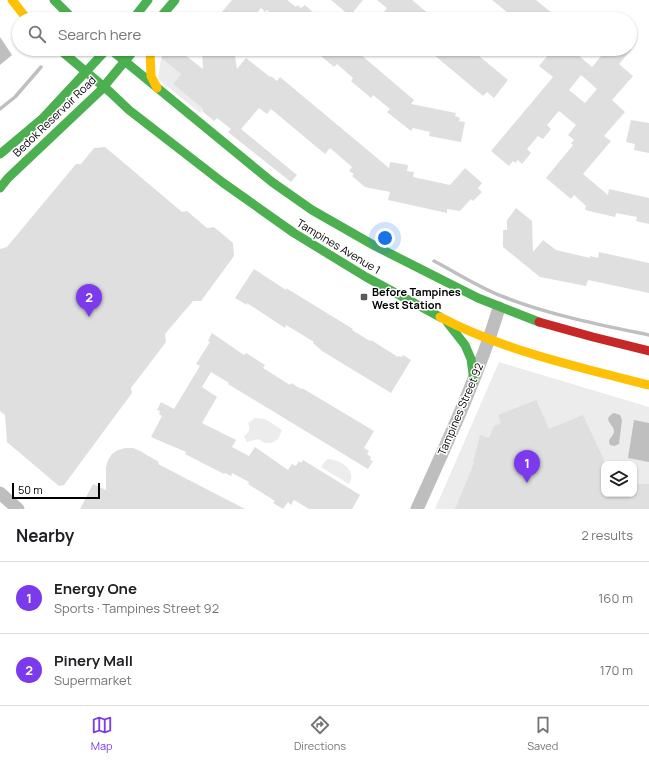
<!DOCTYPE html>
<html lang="en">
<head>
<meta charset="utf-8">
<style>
	body { margin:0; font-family:Manrope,sans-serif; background:#f6f6f6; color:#202124 }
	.controls { position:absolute; right:12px; bottom:12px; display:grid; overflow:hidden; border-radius:8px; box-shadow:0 1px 3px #0004 }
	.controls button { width:36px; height:36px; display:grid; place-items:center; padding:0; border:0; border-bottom:1px solid #e0e0e0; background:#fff; color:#202124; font:20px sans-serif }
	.scale { position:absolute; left:12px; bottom:10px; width:88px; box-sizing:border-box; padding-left:4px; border:2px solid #000; border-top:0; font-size:11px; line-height:14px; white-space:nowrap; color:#000; -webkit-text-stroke:3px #fff; paint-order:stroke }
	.you { position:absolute; left:385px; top:238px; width:14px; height:14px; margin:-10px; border:3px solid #fff; border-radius:50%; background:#1a73e8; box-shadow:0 0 0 6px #1a73e833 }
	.badge { display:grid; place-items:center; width:26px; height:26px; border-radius:50%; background:#7c3aed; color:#fff; font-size:13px; font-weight:700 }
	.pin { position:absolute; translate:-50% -33px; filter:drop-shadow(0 1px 2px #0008) }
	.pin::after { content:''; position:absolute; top:21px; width:14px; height:12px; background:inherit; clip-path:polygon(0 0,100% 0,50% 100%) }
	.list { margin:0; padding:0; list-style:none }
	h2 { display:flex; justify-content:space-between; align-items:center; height:52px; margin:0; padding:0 16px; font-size:17px }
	h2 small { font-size:13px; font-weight:400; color:#757577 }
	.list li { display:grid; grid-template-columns:26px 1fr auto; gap:12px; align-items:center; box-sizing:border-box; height:72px; padding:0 16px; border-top:1px solid #e0e0e0 }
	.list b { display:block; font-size:15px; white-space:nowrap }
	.list p { margin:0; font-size:13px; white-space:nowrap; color:#757577 }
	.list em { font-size:13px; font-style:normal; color:#757577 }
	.icon { flex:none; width:22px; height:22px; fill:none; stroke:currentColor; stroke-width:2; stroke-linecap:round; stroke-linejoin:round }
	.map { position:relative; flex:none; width:649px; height:509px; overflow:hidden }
	.search { position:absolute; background:#fff; box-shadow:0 1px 3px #0004; left:12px; right:12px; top:12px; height:44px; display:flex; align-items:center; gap:10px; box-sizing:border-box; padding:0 14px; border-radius:22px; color:#757577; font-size:15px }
	.sheet { height:196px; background:#fff }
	nav { display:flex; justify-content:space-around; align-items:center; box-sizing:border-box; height:56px; border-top:1px solid #e0e0e0; background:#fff; font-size:11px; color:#757577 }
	nav a { display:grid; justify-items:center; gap:2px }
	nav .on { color:#7c3aed }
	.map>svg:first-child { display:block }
</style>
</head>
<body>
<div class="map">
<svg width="649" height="509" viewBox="0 0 649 509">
	<rect width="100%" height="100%" fill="#fff"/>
	<g fill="#ececec" fill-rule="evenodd">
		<path d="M161 58 181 74 173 84 197 104 205 106 200 113 158 79Z"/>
		<path d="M499 362 649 407V509H435ZM604 464H634V494H604Z"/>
		<path d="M255 418 265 419 282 430 278 439 272 443H265L258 439 247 442 244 436C249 433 251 428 248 423Z"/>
		<path d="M327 459C339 459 358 470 349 484L321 467Z"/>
	</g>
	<g fill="#bfbfbf">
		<path d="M0 37 12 55 0 65Z"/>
		<path d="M614 413 620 415 622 420 619 444 614 446 610 445 609 442C609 438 614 436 614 431 614 424 601 420 614 413Z"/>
		<path d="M634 420 649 423V462L628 458Z"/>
	</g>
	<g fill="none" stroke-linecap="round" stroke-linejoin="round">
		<g stroke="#bfbfbf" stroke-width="3.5">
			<path d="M0 109 15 97 41 67"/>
			<path d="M434 261C457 273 480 288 504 297 550 315 601 325 649 335"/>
		</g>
	</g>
	<g fill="#dfdfdf" fill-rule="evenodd">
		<path d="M232 0H287L296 7 297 5 301 8 305 5 315 14 310 19H277L267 10 265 12 261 8 252 19H216Z"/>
		<path d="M331 0H363L350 16Z"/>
		<path d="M377 0H412L435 19H391L383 13 387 8Z"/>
		<path d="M492 0H536L552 13 547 19H525L518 12 513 17Z"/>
		<path d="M202 49H234L237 69 246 58 270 77 271 76 277 81 280 77 389 168 390 162 408 165 407 171 414 172 413 177 450 185 465 168 482 183 478 188 482 192 473 201 471 199 460 211 447 209V213L388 200 390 192 365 187 352 176 354 174 349 171 352 167 330 148 325 154 271 109 267 114 259 108 241 129 297 175 291 182 228 132 231 129 217 118 214 121 202 111 203 109 173 84 181 74 161 58 167 50 180 51 203 69Z"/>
		<path d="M313 49H354L414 100 411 104 456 113 455 116 460 118 459 121 465 122 461 142 429 136 430 132 413 128 411 131 387 112 390 109 373 95 371 98 351 81 353 78 337 64 334 67Z"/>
		<path d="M427 49H460L469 56 473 51 508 80 494 98 487 92 483 96Z"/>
		<path d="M553 49H571L592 67 607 49H632L619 64 633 76 612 100 625 112 604 136 611 141 583 174 608 195 609 189 649 198V224L636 221 637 217 616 213 615 217 585 210 586 206 574 195 571 199 546 178 573 145 571 143 574 140 568 135 576 125 559 111 547 125 551 129 543 139 538 136 527 149 531 153 522 164 518 160 515 163 513 161 509 166 491 151 553 77 539 66ZM581 75 597 89 585 103 569 90Z"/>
		<path d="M631 120 649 123V153L634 150 635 144 626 142Z"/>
		<path d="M105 147 182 212 187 211 207 228 214 227 233 243 234 256 201 301H193L165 334 166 342 131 388 132 393 64 485 59 486 7 442 5 415 0 411V249L7 247 76 164H81L94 148Z"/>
		<path d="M516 208 532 221 533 252 543 240 556 250 590 258V256L598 258 599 252 649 263V293L588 280 586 286 540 277 503 247V230H507V220Z"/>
		<path d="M254 269 286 290V288L353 329 352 330 370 341 371 340 398 357 399 356 402 357 403 355 411 360 391 393 322 351 313 343 314 342 286 325 285 328 247 303V305L235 298Z"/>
		<path d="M212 333 244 355 246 353 265 365 263 368 290 385 291 383 301 389 302 388 374 431 364 448 369 451 367 454 371 457 370 460 373 461 368 469 228 384 229 383 211 372 202 387 217 397 202 423 236 440 232 447 249 456 255 447 288 470 292 464 296 466 299 461 301 463 303 460 360 495 352 509H309L294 500 291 505 288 502 283 509 273 503 275 501 248 484 249 482 232 473 231 476 225 473 224 474 185 454 186 452 151 437 162 416 159 414 160 411 157 410 161 402 174 409 200 366 196 364 210 342 208 341Z"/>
		<path d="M536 400 549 429 583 415 604 460V494H634V484H649V509H455L474 463 473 462 480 435 489 438 494 426 501 423 498 415Z"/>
		<path d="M125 448H133L140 451 159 462 158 464 245 509H80L93 484 106 490V467L108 460 112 454 118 450Z"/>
	</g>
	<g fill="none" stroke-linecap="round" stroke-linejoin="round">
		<g stroke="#bebebe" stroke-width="13">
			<path d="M0 493 18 509"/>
			<path d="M417 509C447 443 478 377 499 308"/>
		</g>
		<g stroke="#4caf50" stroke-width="9">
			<path d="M54 0 73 19"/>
			<path d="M133 19 148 0"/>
			<path d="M159 19 175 0"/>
			<path d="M59 49 110 92 129 110 222 182 294 233 366 277 440 317"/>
			<path d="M110 49 272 182 312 210 375 246 478 298 539 322"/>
			<path d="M0 154 42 119 107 49"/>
			<path d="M0 188 8 178 100 91 135 49"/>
			<path d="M447 322 465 345 471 359 474 381"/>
		</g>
		<g stroke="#ffc107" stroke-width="9">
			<path d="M12 0 27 19"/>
			<path d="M150 49 151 76 157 88"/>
			<path d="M440 317C502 350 581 368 649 385"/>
		</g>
		<path stroke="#c62828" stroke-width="9" d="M539 322 593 337 649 351"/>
	</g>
	<rect fill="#595959" stroke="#fff" stroke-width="1.5" x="360" y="293" width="8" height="8" rx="2"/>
	<g text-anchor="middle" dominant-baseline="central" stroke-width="3" stroke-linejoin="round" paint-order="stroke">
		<g font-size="11" fill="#000" stroke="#fff">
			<text transform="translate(54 116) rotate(-44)">Bedok Reservoir Road</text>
			<text transform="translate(339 246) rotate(31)">Tampines Avenue 1</text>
			<text transform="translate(460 409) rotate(-67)">Tampines Street 92</text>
		</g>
		<g font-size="11" font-weight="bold" fill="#000" stroke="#fff" text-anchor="start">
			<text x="372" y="291">Before Tampines<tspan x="372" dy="13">West Station</tspan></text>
		</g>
	</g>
</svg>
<div class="controls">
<button><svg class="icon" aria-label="layers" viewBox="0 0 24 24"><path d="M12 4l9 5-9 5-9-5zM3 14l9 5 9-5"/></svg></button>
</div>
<div class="scale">50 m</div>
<div class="you"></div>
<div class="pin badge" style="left:527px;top:483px">1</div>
<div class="pin badge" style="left:89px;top:317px">2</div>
<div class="search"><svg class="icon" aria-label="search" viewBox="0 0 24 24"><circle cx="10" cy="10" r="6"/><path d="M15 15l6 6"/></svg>Search here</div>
</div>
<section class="sheet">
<h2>Nearby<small>2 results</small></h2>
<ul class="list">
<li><span class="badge">1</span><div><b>Energy One</b><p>Sports · Tampines Street 92</p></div><em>160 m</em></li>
<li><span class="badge">2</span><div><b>Pinery Mall</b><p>Supermarket</p></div><em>170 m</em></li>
</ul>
</section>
<nav>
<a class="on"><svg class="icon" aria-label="map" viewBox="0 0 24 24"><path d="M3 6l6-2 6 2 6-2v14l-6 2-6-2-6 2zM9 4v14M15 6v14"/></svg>Map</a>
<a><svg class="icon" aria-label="directions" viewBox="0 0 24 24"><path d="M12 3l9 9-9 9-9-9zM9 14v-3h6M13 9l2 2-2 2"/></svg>Directions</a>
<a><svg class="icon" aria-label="saved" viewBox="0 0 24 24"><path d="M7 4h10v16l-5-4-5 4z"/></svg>Saved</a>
</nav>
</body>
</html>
